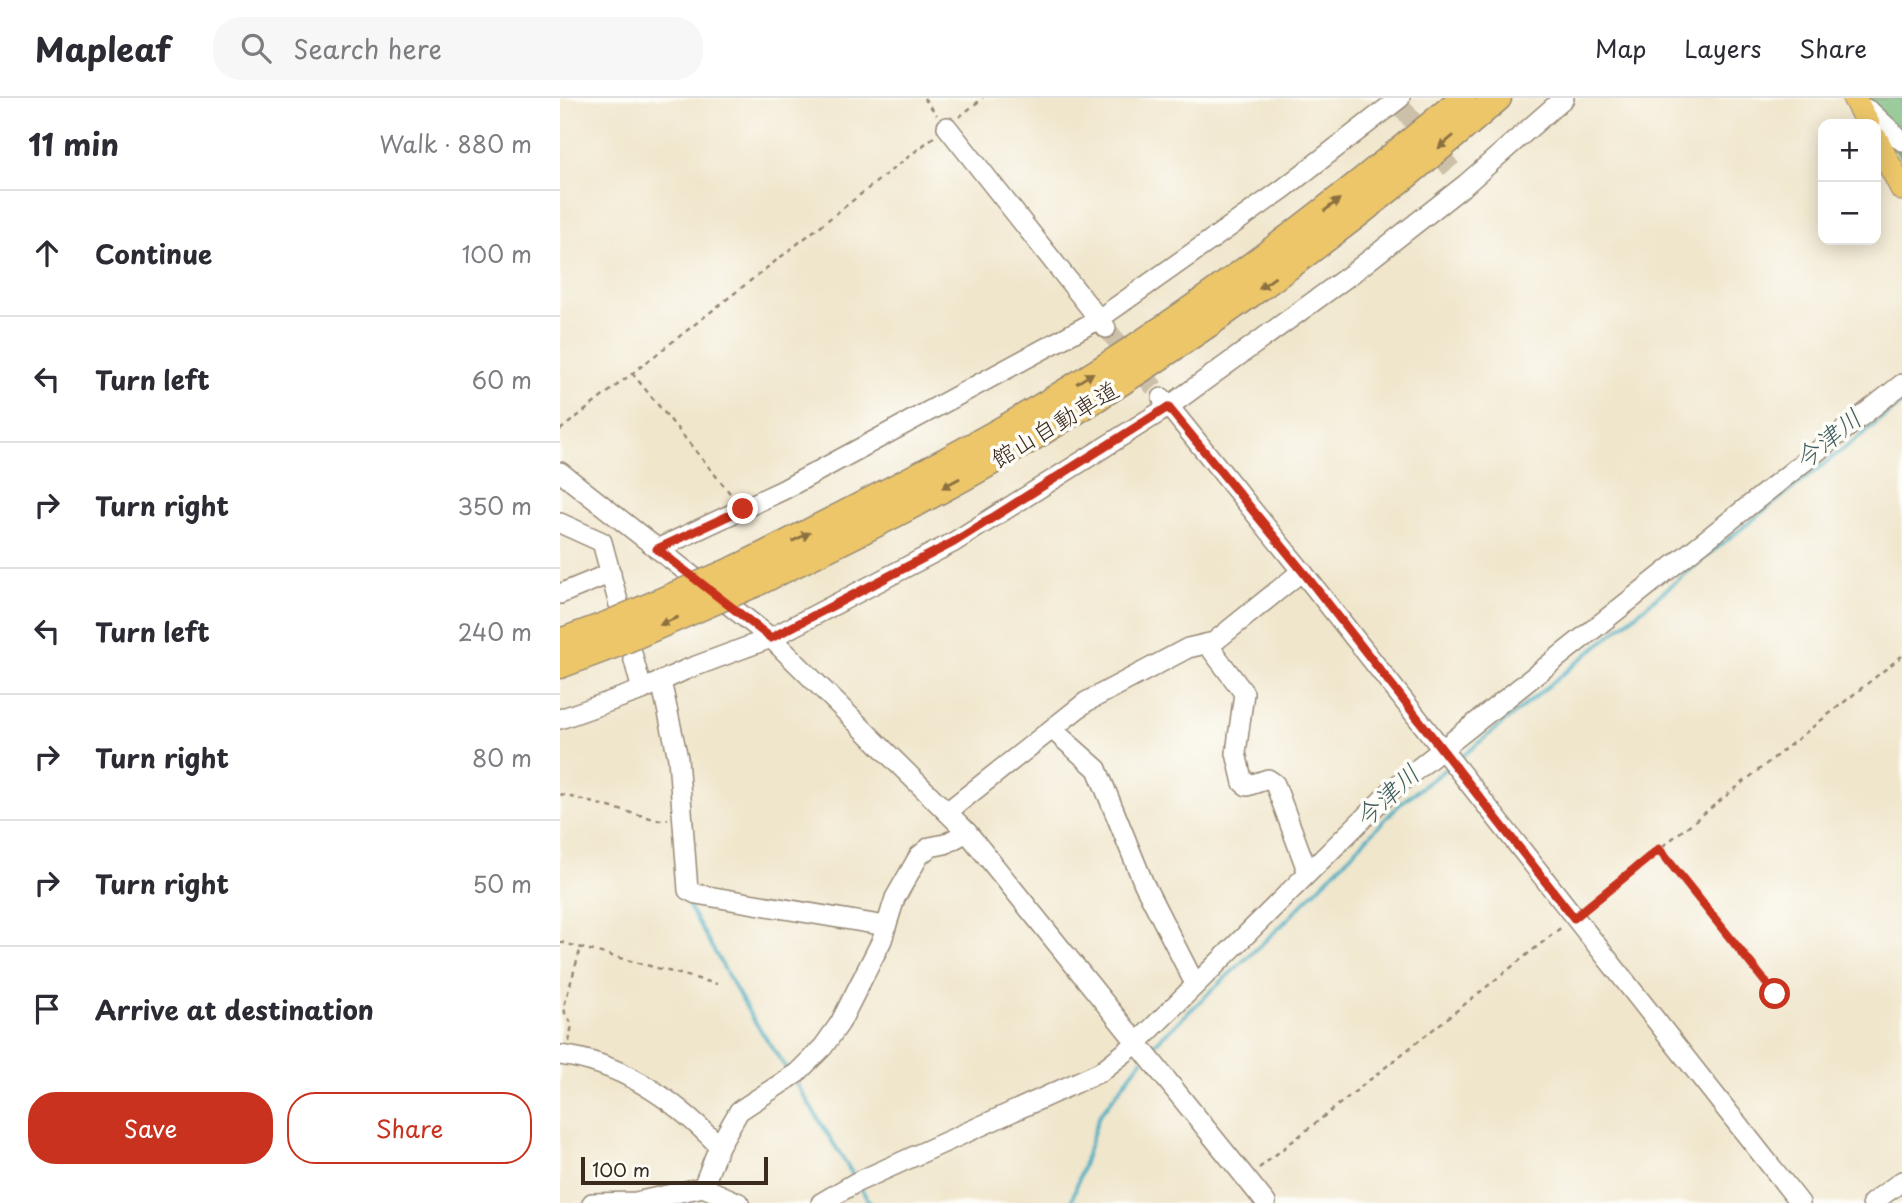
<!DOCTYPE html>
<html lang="en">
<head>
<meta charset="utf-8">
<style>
	body { margin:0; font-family:"Playpen Sans","Klee One",sans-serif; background:#f7f7f7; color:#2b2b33 }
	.controls { position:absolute; right:21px; top:21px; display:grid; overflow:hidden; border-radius:14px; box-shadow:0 4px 18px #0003 }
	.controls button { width:63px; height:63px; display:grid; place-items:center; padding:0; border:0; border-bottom:2px solid #e1e1e2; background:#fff; color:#2b2b33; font:35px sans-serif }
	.scale { position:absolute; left:21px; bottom:18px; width:187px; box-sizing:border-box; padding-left:7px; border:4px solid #3b2a1e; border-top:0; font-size:19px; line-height:24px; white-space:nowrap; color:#3b2a1e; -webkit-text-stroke:5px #fdfcf7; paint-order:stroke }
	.stop { position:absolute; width:21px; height:21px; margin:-16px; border:5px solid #c8321e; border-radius:50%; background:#fff }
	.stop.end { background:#c8321e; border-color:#fff; box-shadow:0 2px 7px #0008 }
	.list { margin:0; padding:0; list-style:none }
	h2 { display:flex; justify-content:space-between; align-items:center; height:91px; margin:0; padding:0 28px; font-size:30px }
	h2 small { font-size:23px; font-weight:400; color:#7c7c81 }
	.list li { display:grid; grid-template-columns:46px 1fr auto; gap:21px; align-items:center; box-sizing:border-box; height:126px; padding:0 28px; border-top:2px solid #e1e1e2 }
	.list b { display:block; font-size:26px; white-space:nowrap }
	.list em { font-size:23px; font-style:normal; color:#7c7c81 }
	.actions { display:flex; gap:14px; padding:21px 28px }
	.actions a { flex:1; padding:16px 0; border:2px solid #c8321e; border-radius:28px; text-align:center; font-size:24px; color:#c8321e }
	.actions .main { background:#c8321e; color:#fff }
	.icon { flex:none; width:38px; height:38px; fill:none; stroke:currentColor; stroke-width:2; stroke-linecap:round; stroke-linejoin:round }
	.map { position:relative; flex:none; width:1342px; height:1105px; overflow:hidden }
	header { display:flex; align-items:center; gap:42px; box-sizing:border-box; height:98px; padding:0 35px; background:#fff; border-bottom:2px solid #e1e1e2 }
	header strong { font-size:33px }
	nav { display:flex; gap:38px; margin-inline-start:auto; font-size:24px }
	.search { width:490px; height:63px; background:#f7f7f7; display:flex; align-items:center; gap:18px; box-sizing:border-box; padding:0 24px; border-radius:28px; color:#7c7c81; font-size:26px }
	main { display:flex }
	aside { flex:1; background:#fff }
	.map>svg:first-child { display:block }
</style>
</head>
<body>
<header>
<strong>Mapleaf</strong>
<div class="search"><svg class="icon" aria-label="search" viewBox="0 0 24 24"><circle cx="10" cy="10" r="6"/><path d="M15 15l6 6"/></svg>Search here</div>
<nav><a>Map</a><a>Layers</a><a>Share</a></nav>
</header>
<main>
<aside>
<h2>11 min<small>Walk · 880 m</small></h2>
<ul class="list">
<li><svg class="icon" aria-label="ahead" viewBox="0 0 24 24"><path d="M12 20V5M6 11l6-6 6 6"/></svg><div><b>Continue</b></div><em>100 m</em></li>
<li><svg class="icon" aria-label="left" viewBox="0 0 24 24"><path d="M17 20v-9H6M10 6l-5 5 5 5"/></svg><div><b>Turn left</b></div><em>60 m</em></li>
<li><svg class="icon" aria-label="right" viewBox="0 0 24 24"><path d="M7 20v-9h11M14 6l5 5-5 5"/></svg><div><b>Turn right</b></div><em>350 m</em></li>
<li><svg class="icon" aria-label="left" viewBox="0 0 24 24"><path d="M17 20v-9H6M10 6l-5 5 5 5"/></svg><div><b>Turn left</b></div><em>240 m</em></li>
<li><svg class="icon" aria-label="right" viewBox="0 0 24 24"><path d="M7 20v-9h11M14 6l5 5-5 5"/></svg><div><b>Turn right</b></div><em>80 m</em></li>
<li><svg class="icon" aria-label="right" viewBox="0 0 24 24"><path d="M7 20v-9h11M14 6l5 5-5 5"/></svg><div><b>Turn right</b></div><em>50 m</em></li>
<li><svg class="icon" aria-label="arrive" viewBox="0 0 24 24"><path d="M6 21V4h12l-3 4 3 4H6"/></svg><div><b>Arrive at destination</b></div></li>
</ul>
<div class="actions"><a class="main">Save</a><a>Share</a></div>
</aside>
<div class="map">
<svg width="1342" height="1105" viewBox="0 0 1342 1105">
	<rect width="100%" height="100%" fill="#fdfcf7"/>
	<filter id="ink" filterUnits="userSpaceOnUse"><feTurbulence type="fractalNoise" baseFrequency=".0143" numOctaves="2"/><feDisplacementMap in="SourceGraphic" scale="14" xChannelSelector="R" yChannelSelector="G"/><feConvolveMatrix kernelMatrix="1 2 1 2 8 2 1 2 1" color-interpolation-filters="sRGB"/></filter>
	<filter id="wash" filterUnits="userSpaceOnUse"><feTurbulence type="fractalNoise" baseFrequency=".00686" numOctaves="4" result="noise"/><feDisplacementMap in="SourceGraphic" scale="28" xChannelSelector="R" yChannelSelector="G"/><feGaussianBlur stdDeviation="1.57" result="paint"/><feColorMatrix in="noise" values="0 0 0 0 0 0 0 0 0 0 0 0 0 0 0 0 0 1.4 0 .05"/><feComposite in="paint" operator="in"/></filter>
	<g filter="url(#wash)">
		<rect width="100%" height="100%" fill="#f0e6cc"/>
		<path fill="#78ba7c" stroke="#5a724d" stroke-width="2" d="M1302 0H1342V63Z"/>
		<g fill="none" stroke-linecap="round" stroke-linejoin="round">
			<g stroke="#42abc1" stroke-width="3.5">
				<path d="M899 661 1168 441 1342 305"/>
				<path d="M124 800 191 918 228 973"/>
				<path d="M590 950 721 828 842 704 887 670"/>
				<path d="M236 985 295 1080"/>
				<path d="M300 1089 310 1105"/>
				<path d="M511 1105 539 1018 582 962"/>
			</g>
		</g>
	</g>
	<g filter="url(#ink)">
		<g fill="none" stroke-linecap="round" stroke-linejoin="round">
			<g stroke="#ccc0a9" stroke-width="19" stroke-dasharray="19 10" stroke-linecap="butt">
				<path d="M843 11 893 73"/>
				<path d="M546 230 601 298"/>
			</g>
			<defs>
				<g id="minor">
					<path d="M1298 7 1310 13 1342 43"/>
					<path d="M387 29 546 230"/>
					<path d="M602 300 744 476 1240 1105"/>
					<path d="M0 374 211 540 407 734 706 1105"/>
					<path d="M0 425 42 444 82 592"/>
					<path d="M97 451 223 392 539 221 723 91 840 0"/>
					<path d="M0 496 51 475"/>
					<path d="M648 547 684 595 676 655 683 685 687 688 708 681 715 686 748 775"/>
					<path d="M101 583 118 660 128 792 136 796 326 828"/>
					<path d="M0 621 82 592 125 572 211 540 394 444 608 309 790 177 906 86 1004 0"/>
					<path d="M492 631 537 671 584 786 635 886"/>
					<path d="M387 714 526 604 628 550 654 544 742 473"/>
					<path d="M0 957C63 965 116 1003 159 1048"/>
					<path d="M143 1089 159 1048 179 1013 237 975 263 949 280 925 322 842 335 800 359 758 370 749 385 746 407 734"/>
					<path d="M32 1105 76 1104 143 1089 179 1105"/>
					<path d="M261 1105 295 1085 540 974 577 945 836 688 1342 286"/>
					<path d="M1312 1105 1342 1083"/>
				</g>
				<g id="major">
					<path d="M1294 0 1308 26"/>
					<path d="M1316 41 1342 91"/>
				</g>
				<g id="highway">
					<path d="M180 469C272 423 363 377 452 326 613 233 761 119 903 0"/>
					<path d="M194 486C286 441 379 396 467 343 634 243 792 128 938 0"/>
					<path d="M0 544 49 526"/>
					<path d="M0 567 56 546"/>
				</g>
			</defs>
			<use href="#minor" stroke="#968875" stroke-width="22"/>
			<use href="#major" stroke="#968875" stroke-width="25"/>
			<use href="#highway" stroke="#968875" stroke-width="29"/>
			<g stroke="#968875" stroke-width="2.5" stroke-dasharray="5 5" stroke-linecap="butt">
				<path d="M364 0 377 17"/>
				<path d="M399 19 423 0"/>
				<path d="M72 275 174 400"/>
				<path d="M0 332 375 38"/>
				<path d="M0 696 98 722 108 721"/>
				<path d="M1099 751 1215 896"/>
				<path d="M1025 810 1342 558"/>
				<path d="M0 844 157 886"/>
				<path d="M9 944 12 926 5 915 4 908 21 849"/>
				<path d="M699 1070 1003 828"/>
			</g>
			<use href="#minor" stroke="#fff" stroke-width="19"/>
			<use href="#major" stroke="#ecc669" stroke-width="23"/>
			<use href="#highway" stroke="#ecc669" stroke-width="26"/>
			<defs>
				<g id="highway-bridge">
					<path d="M49 526 180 469"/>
					<path d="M56 546 194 486"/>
				</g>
			</defs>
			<use href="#highway-bridge" stroke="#968875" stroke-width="29" stroke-linecap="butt"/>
			<use href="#highway-bridge" stroke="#ecc669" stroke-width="26"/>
		</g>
		<defs><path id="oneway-solid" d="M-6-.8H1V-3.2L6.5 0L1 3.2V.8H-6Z" transform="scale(1.75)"/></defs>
		<g fill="#8b7040">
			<use href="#oneway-solid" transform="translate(886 44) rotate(140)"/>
			<use href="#oneway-solid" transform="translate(772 107) rotate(-38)"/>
			<use href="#oneway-solid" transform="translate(707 185) rotate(144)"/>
			<use href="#oneway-solid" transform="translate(525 280) rotate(-32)"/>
			<use href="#oneway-solid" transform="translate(391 385) rotate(151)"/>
			<use href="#oneway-solid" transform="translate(241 439) rotate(-26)"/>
			<use href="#oneway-solid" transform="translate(109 523) rotate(157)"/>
		</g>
	</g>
	<g fill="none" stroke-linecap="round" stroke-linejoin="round" filter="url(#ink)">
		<path stroke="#c8321e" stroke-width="9" d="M183 411 97 451 211 540 394 444 608 309 744 475 1014 820 1099 751 1215 896"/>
	</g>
	<g text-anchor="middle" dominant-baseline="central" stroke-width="7" stroke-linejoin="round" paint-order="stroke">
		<g font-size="24" fill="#3b2a1e" stroke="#fdfcf7">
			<text transform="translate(494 325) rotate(-31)">館山自動車道</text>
		</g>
		<g font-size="26" font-style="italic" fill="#3e5e5f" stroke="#fdfcf7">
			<text transform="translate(1267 340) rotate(-39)">今津川</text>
			<text transform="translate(826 697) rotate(-43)">今津川</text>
		</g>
	</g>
</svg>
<div class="controls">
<button>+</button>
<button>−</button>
</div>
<div class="scale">100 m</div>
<div class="stop" style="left:1215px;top:896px"></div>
<div class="stop end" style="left:183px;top:411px"></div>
</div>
</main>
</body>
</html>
